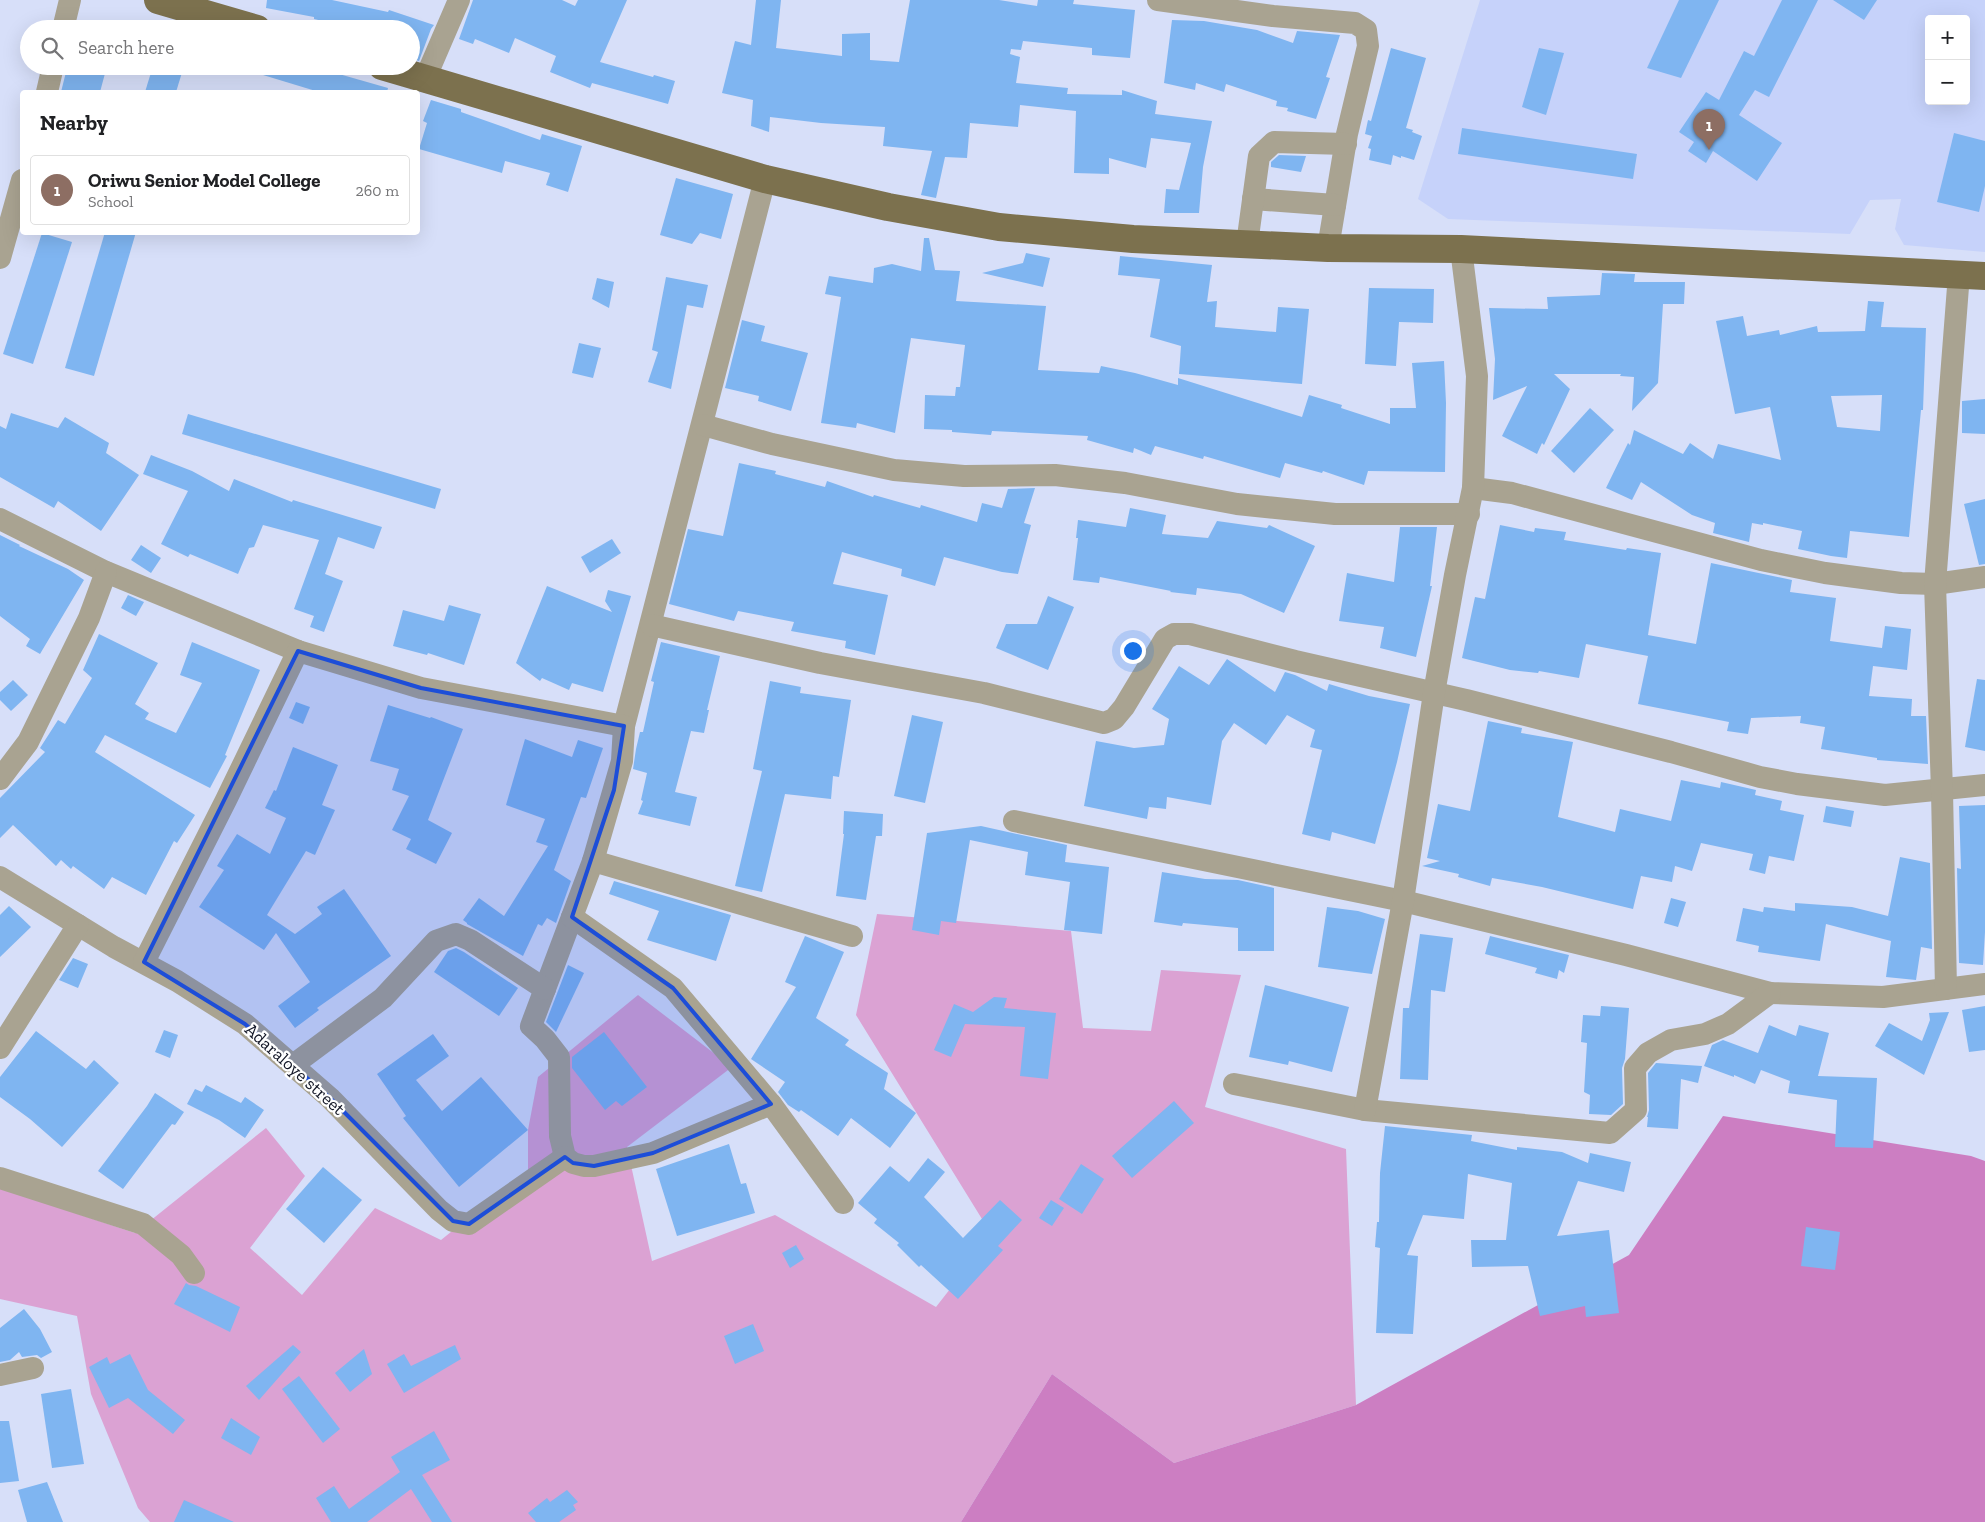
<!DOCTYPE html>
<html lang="en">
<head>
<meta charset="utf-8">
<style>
	body { margin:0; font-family:"Zilla Slab",serif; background:#f6f6f6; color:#202124 }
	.controls { position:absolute; right:15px; top:15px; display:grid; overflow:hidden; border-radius:5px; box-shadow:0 5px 20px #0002 }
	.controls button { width:45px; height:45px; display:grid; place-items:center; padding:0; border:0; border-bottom:1px solid #e0e0e0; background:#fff; color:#202124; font:25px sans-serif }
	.you { position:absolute; left:1132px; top:650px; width:18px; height:18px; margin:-12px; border:4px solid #fff; border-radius:50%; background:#1a73e8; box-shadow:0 0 0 8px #1a73e833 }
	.badge { display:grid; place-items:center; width:32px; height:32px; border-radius:50%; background:#111827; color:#fff; font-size:16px; font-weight:700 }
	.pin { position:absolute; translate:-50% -41px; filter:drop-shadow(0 1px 2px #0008) }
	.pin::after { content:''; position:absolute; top:26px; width:18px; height:15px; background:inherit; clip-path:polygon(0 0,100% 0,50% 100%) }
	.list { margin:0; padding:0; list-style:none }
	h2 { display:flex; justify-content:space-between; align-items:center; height:65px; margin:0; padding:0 20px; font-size:21px }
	h2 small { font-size:16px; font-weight:400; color:#757577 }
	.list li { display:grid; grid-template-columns:32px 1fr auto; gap:15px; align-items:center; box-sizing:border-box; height:70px; margin:0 10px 10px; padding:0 10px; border:1px solid #e0e0e0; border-radius:5px }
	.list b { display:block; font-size:19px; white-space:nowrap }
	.list p { margin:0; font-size:16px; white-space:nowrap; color:#757577 }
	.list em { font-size:16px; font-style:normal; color:#757577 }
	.icon { flex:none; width:28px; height:28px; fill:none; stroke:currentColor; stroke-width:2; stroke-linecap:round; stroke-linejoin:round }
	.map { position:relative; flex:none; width:1985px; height:1522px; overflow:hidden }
	.search { position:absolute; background:#fff; box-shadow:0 5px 20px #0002; left:20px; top:20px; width:400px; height:55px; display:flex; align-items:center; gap:12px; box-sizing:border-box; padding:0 18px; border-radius:28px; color:#757577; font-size:19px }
	.panel { position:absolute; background:#fff; box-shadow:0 5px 20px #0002; left:20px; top:90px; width:400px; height:145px; border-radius:5px }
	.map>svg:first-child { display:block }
</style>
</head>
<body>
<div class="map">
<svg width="1985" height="1522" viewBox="0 0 1985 1522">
	<rect width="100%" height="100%" fill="#d7dff9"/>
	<path fill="#c6d2fa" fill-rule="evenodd" d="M1480 0H1985V252L1904 245 1895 229 1901 199 1870 200 1850 234 1448 219 1418 199ZM1929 19H1966V101H1929Z"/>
	<path fill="#dba2d3" d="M877 914 1071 931 1083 1028 1151 1031 1161 970 1241 975 1205 1107 1346 1149 1356 1405 1174 1463 1052 1374 961 1522H150L138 1508 91 1394 77 1316 0 1299V1188L135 1233 266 1128 305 1176 250 1248 302 1295 375 1208 441 1240 528 1170V1130L538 1077 638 995 732 1067 627 1147 652 1261 775 1215 936 1307 993 1234 982 1219 856 1015Z"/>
	<path fill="#cc7ec2" d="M1723 1116 1971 1156 1985 1161V1522H961L1052 1374 1174 1463 1356 1405 1629 1255Z"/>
	<g fill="#7fb5f1" fill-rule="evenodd">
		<path d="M267 0H332L388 12 389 10 434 25 431 29 419 61 411 58V29H357L314 19V17L266 8Z"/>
		<path d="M473 0H562L575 6 578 0H627L600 62 653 77 654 75 675 81 668 104 592 83 590 88 550 72 556 56 515 38 509 53 475 39 473 44 459 39Z"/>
		<path d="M756 0H781L776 48 842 56V34L870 33V60L899 62 910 0H999L1037 6 1038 0H1074L1073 4 1135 10 1130 58 1092 55V48L1023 41 1021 50 1011 49 1010 54 1020 57 1016 83 1068 88 1067 94 1122 95V90L1157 101 1155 114 1212 121 1203 167 1199 213H1164L1166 189 1179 190 1191 143 1151 138 1146 168 1109 158V174L1074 173 1076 111 1020 105 1018 127 970 123 967 158 945 157 936 198 921 195 932 151 883 146 885 127 821 123 770 117 769 132 751 126 753 100 722 93 735 41 751 45Z"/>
		<path d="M1679 0H1719L1681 78 1647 68Z"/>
		<path d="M1782 0H1818L1769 97 1755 90 1739 115 1782 143 1757 181 1713 151 1706 163 1688 151 1694 142 1679 132 1706 92 1719 100 1744 51 1754 56Z"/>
		<path d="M1833 0H1877L1864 20Z"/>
		<path d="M1172 20 1204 21 1257 30 1293 43 1297 31 1340 35 1326 77 1330 78 1316 119 1287 111 1288 108 1276 106 1277 101 1226 84 1224 92 1196 83 1195 90 1164 83Z"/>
		<path d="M1391 48 1426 58 1406 128 1413 130 1412 132 1422 136 1414 160 1401 156V158L1393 155 1391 165 1369 160 1371 149 1368 148 1372 136 1365 134 1368 120 1371 121Z"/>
		<path d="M1539 48 1564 53 1546 115 1522 107Z"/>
		<path d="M83 66H107L100 92H61L67 68 82 71Z"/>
		<path d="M153 66H184L176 92H145Z"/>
		<path d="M247 66H311L388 88 387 92H319L247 70Z"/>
		<path d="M431 100 461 109V112L540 140 542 134 582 146 568 192 546 185 550 173 505 161 502 173 419 149 427 123 423 121Z"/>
		<path d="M1462 128 1637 154 1633 179 1458 154Z"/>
		<path d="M1954 133 1985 141V186L1979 212 1937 202Z"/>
		<path d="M1279 155 1306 156 1301 172 1271 167V162Z"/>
		<path d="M676 178 733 194 721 239 700 233 692 244 660 235Z"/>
		<path d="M105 232H136L94 376 65 368Z"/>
		<path d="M42 233 72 242 33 364 3 354Z"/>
		<path d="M924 238H929L935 270 960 271 956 301 1046 306 1038 370 1099 373 1101 366 1135 373 1178 385V378L1302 417 1309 395 1342 405 1341 408 1390 424V408H1416L1412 363 1444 361 1446 403 1445 472 1368 471 1364 485 1323 471 1322 473 1285 463 1280 478 1204 456 1203 459 1155 446 1151 455 1134 448 1133 453 1087 440 1088 436 992 431 991 435 952 432V430L924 429 925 395 955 396 956 387H960L965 345 911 338 895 433 857 423 856 428 821 423 841 297 825 294 829 276 873 283 874 268 892 264 921 271Z"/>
		<path d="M1026 253 1050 258 1043 287 982 273 1023 263Z"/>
		<path d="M1120 256 1212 265 1207 302 1217 301 1215 327 1276 332 1278 307 1309 309 1302 384 1179 374 1181 346 1150 337 1160 279 1118 275Z"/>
		<path d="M1602 273 1635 274 1634 282H1685L1684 304H1663L1658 383 1632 411 1634 377 1620 376 1621 374H1554L1570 389 1544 445 1542 443 1537 454 1502 436 1527 386 1493 400 1495 359 1489 308 1548 309 1547 297 1600 295Z"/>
		<path d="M666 277 708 285 703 308 687 305 671 389 648 382 658 352 652 350Z"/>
		<path d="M597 278 614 282 609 308 592 299Z"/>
		<path d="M1369 288 1434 289 1433 323 1399 322 1396 366 1365 364Z"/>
		<path d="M1868 301 1884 302 1881 327 1926 328 1923 410H1921L1909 537 1850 531 1847 558 1831 556 1798 549 1802 531 1763 523V525L1752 523 1749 542 1713 533 1715 523 1692 515 1641 482 1632 500 1606 488 1628 443 1630 445 1634 430 1683 454 1690 443 1713 459 1718 444 1781 460 1770 407 1735 414 1716 321 1743 316 1747 336 1779 330 1780 335 1817 326 1818 332 1865 331ZM1882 395 1880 431 1837 427 1831 396Z"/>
		<path d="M742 320 765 326 761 341 808 353 791 411 758 401 759 396 725 388Z"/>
		<path d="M579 343 601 348 593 378 572 373Z"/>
		<path d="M1985 399V434L1962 433V401Z"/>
		<path d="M1590 408 1614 430 1574 473 1551 451Z"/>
		<path d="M11 413 58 428 65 417 109 443 106 453 139 475 101 531 58 501 54 508 0 477V426L6 429Z"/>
		<path d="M188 414 441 489 435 509 182 434Z"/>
		<path d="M151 455 192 471 229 491 234 479 292 502 293 500 382 527 374 549 338 537 325 574 343 581 324 632 310 627 314 616 294 609 319 540 263 525 254 547 249 548 238 574 190 554 188 557 161 544 188 491 143 474Z"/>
		<path d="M739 463 776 471 775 474 825 487 827 481 873 497 874 495 920 508 921 505 977 522 982 503 1002 508 1008 489 1035 488 1024 523 1031 525 1018 574 1002 572 944 557 935 586 901 576 902 569 842 552 833 584 888 595 875 655 845 648 846 641 791 631 794 622 738 611 734 621 669 604 688 529 723 536Z"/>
		<path d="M1985 499V564L1979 565 1964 504Z"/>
		<path d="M1130 508 1166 515 1162 534 1208 538 1217 521 1267 528 1269 525 1315 546 1284 613 1241 594 1197 588 1196 595 1170 592 1171 591 1100 577 1099 583 1073 580 1078 538H1076L1078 520 1126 527Z"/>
		<path d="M1500 525 1534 532 1535 528 1566 532 1564 540 1626 550 1627 548 1661 553 1648 635 1696 644 1711 563 1792 580 1790 592 1836 598 1830 641 1882 648 1885 626 1911 629 1907 670 1873 666 1869 696 1912 699 1911 716H1926L1928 764 1877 760V758L1821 749 1825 727 1800 723 1801 716 1751 718 1748 734 1727 731 1729 722 1638 704 1648 656 1586 644 1579 678 1539 671 1538 673 1510 670 1462 658 1475 597 1485 599Z"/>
		<path d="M1400 527H1437L1430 586H1432L1416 657 1380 648 1384 627 1339 621 1347 573 1394 582Z"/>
		<path d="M0 535 20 545 19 546 68 569 84 580 40 654 26 646 30 639 0 616Z"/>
		<path d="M612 539 621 553 590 573 581 557Z"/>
		<path d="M141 545 161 558 151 573 131 560Z"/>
		<path d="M547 586 612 612 605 601 608 590 631 596 603 692 572 683 569 690 542 678 540 681 516 663Z"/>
		<path d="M128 595 144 602 136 616 121 608Z"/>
		<path d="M1048 596 1074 607 1048 670 996 648 1006 624H1037Z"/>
		<path d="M449 605 481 614 464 665 428 653 427 655 393 646 403 610 444 621Z"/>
		<path d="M99 634 158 663 135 704 149 713 145 719 176 733 202 683 180 675 192 642 260 670 225 755 227 756 210 788 105 735 95 752 195 815 177 843 174 841 146 895 112 877 104 889 73 866 71 869 61 860 56 866 13 825 0 838V798L45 752 40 748 58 720 65 724 92 678 83 670Z"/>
		<path d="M661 642 720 656 707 710H709L704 733 691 731 675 792 697 797 690 826 638 814 643 801 641 800 647 773 633 769 636 749 640 732H643L654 682 651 681Z"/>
		<path d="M1227 659 1275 692 1285 672 1295 675 1327 691 1329 684 1369 696 1410 704 1397 762 1375 844 1332 832 1330 841 1302 834 1322 750 1310 747 1315 730 1287 715 1266 745 1234 723 1222 741 1211 805 1167 797 1166 809 1149 807 1147 819 1084 806 1096 741 1134 748 1164 745 1169 719 1152 709 1179 666 1209 685Z"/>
		<path d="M1977 679 1985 680V751L1965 747Z"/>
		<path d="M13 680 28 695 11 711 0 700V692Z"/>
		<path d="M770 681 801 687 800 693 851 700 839 777 833 776 831 799 785 794 762 892 735 886 762 771 753 769Z"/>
		<path d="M296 702 310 707 303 724 289 718Z"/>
		<path d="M388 705 430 718 431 717 463 729 428 820 452 833 436 864 406 849 411 839 392 830 409 796 392 790 399 769 370 761Z"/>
		<path d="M912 715 943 722 925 803 894 796Z"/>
		<path d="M1488 721 1522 728 1521 733 1573 742 1558 817 1615 832 1620 809 1671 821 1681 780 1720 788 1721 782 1756 790 1755 795 1782 801 1780 810 1804 815 1794 861 1769 856 1765 874 1749 870 1753 854 1701 843 1692 871 1675 866 1672 882 1641 876 1633 909 1542 887 1492 878 1490 886 1458 877 1459 874 1422 866 1440 861 1427 858 1438 804 1470 811Z"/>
		<path d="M525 739 572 757 578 740 603 748 586 798 581 797 554 870 571 881 556 923 547 918 542 926 538 924 523 956 467 924V923L463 920 479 898 504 916 548 846 536 842 545 819 506 805Z"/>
		<path d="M293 747 338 765 322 805 335 810 315 855 306 851 267 915 295 934 322 914 317 907 344 889 391 956 317 1008 319 1010 295 1028 278 1006 310 982 276 933 264 950 199 907 224 870 217 866 237 834 270 854 286 818 265 808 274 790 276 791Z"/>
		<path d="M1985 805V932L1983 965 1959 963 1957 868 1961 869 1959 806Z"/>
		<path d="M1826 806 1854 811 1851 827 1823 822Z"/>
		<path d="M844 811 883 814 882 836H876L866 900 836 896 844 834H843Z"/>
		<path d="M981 826 1067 845 1065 862 1109 867 1102 934 1064 930 1070 882 1025 875 1028 852 970 840 956 923 941 921 939 935 912 930 927 833Z"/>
		<path d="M1900 857 1930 863 1932 949 1921 947 1916 980 1886 977 1891 941 1826 924 1820 961 1758 952 1759 946 1736 941 1743 908 1763 912 1764 907 1795 911V903L1852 907 1888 916Z"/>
		<path d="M1162 872 1205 879 1238 880 1274 888V951H1238V928L1183 923 1182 926 1154 922Z"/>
		<path d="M614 881 731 915 716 961 647 940 659 911 609 894Z"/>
		<path d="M1671 898 1686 902 1678 927 1664 923Z"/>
		<path d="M9 906 31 927 0 957V915Z"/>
		<path d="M1327 907 1358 911 1385 919 1372 974 1318 967Z"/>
		<path d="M1420 934 1453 938 1445 992 1431 990 1428 1080 1400 1079 1403 1008H1409Z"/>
		<path d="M805 936 844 952 816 1018 849 1040 845 1045 888 1073 884 1089 916 1113 890 1148 851 1118 838 1136 801 1110 799 1112 788 1105 778 1092 785 1082 751 1059 796 987 785 982Z"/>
		<path d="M1490 936 1569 955 1564 973 1559 970 1557 979 1535 973 1537 968 1485 954Z"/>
		<path d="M456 948 464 952 518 988 499 1016 434 972 448 951Z"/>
		<path d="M73 958 88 964 78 988 59 980Z"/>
		<path d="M568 965 584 973 556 1032 546 1022Z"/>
		<path d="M1265 985 1349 1007 1332 1072 1289 1061 1288 1065 1249 1057Z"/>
		<path d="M994 997 1007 998 1004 1008 1056 1013 1048 1079 1020 1076 1025 1027 965 1024 951 1057 934 1050 954 1004 973 1012Z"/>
		<path d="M1601 1006 1629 1008 1625 1059 1622 1068 1623 1104 1611 1115 1589 1114 1590 1095 1584 1092 1587 1043 1581 1042 1583 1015 1600 1016Z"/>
		<path d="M1985 1006V1050L1969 1052 1962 1010Z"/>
		<path d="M1949 1012 1924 1075 1875 1046 1889 1023 1922 1041 1930 1020 1929 1013Z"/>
		<path d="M1769 1025 1796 1036 1799 1025 1829 1033 1818 1076 1877 1078 1873 1148 1835 1147 1837 1100 1788 1093 1790 1081 1761 1070 1755 1084 1734 1075V1077L1704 1066 1712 1045 1723 1040 1758 1053Z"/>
		<path d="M164 1030 178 1035 170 1058 155 1052Z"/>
		<path d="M36 1031 86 1069 94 1060 119 1083 62 1147 30 1119 0 1097V1077Z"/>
		<path d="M604 1032 647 1087 622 1106 616 1101 605 1110 572 1068V1057Z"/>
		<path d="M433 1034 449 1056 416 1080 442 1111 481 1077 528 1130 459 1187 403 1118 406 1116 377 1074Z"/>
		<path d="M1656 1063 1702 1066 1698 1083 1681 1079 1678 1129 1647 1127 1648 1117H1647L1649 1110 1648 1073Z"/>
		<path d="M206 1085 241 1103 245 1097 264 1110 245 1138 219 1120 187 1104 195 1089 202 1092Z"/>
		<path d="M155 1093 184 1112 175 1125 172 1124 123 1189 98 1171 147 1106Z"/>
		<path d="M1174 1101 1194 1123 1132 1178 1112 1156Z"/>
		<path d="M1385 1126 1472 1135 1471 1141 1517 1150V1147L1562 1152 1588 1163 1590 1153 1631 1162 1624 1192 1578 1181 1557 1236 1609 1230 1619 1313 1586 1317 1585 1306 1540 1316 1528 1266 1472 1267 1471 1240H1506L1512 1183 1468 1174 1464 1219 1423 1215 1407 1255 1418 1256 1413 1334 1376 1333 1380 1248 1375 1247 1377 1222H1379L1380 1173Z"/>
		<path d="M729 1144 741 1184 746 1183 755 1213 677 1236 656 1169Z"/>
		<path d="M928 1158 945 1172 924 1197 963 1238 1000 1200 1022 1220 998 1246 1003 1250 958 1299 921 1265 919 1267 897 1245 899 1243 874 1223 877 1219 858 1203 890 1166 909 1182Z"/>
		<path d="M1081 1164 1104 1179 1082 1214 1059 1199Z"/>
		<path d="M323 1167 362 1200 324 1243 286 1209Z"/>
		<path d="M1051 1200 1064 1208 1052 1226 1039 1218Z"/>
		<path d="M1806 1227 1840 1232 1835 1270 1801 1266Z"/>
		<path d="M796 1245 804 1259 790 1268 782 1253Z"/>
		<path d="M186 1283 189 1285 196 1286 240 1307 230 1332 174 1304Z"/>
		<path d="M24 1309 40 1329 52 1352 41 1358 37 1355 22 1357 19 1352 10 1360 0 1362V1328Z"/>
		<path d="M753 1324 764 1351 735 1364 724 1336Z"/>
		<path d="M293 1345 301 1352 259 1400 246 1386Z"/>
		<path d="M455 1345 461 1359 404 1393 387 1364 404 1354 411 1366Z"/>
		<path d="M364 1349 372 1374 350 1392 335 1373Z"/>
		<path d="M130 1354 148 1390 185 1420 173 1434 128 1398 109 1408 89 1367 107 1357 110 1364Z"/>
		<path d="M299 1376 340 1429 323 1443 282 1389Z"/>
		<path d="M71 1389 84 1464 52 1468 41 1394Z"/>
		<path d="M231 1418 260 1437 251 1455 221 1438Z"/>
		<path d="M0 1421H9L19 1481 0 1483Z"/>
		<path d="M434 1431 450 1460 422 1475 452 1522H432L411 1489 367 1522H331L316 1498 334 1486 349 1509 400 1472 391 1457Z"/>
		<path d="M47 1482 63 1522H27L18 1490Z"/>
		<path d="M567 1490 578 1502 573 1505 576 1510 559 1522H536L528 1513 547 1498 550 1502Z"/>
		<path d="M184 1500 234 1522H174Z"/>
	</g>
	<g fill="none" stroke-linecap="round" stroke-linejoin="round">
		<g stroke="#a9a391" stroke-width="22">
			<path d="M1158 0 1273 16 1355 23 1366 30 1368 46 1347 134 1328 248"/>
			<path d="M63 29 70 0"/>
			<path d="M425 79 459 0"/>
			<path d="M47 92 53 66"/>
			<path d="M765 179 624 726 622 761 593 861 531 1026 545 1039 559 1057 560 1136 565 1157 573 1163 584 1166H594L653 1153 771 1104"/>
			<path d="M1253 199 1335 205"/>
			<path d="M1247 244 1259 156 1274 142 1346 144"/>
			<path d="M0 258 22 180"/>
			<path d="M703 425 772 444 894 470 964 476 1055 475 1125 483 1237 504 1335 514H1469"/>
			<path d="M1473 488 1512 493 1761 560 1825 573 1901 583 1935 584 1985 577"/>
			<path d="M0 519 106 572 298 651 421 688 624 726"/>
			<path d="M651 625 820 663 984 693 1104 723 1114 719 1124 707 1165 639 1174 634H1190L1295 661 1466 700 1671 752 1760 777 1797 784 1885 795 1985 785"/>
			<path d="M0 779 28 742 89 618 106 572"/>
			<path d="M1014 821 1403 901 1626 955 1770 993 1883 997 1985 984"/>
			<path d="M593 861 852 936"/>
			<path d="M0 877 114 947 177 981 245 1024 330 1098 439 1210 453 1221 469 1224 565 1157"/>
			<path d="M572 917 673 988 771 1104 843 1203"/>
			<path d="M144 962 226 800 298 651"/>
			<path d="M1946 989 1942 791 1935 584 1959 274"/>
			<path d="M0 1048 78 925"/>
			<path d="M293 1065 383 998 436 941 456 934 470 940 545 989"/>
			<path d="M1234 1084 1365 1110 1610 1133 1636 1110 1635 1068 1648 1053 1671 1040 1705 1034 1728 1024 1770 993"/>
			<path d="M1365 1110 1403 901 1434 693 1455 575 1473 488 1477 376 1461 249"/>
			<path d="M0 1178 143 1224 181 1255 194 1273"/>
			<path d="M0 1375 33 1368"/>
		</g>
		<g stroke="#7c714e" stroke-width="28">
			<path d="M158 0 257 29"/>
			<path d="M382 66 765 179 888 207 999 227 1133 239 1328 248 1461 249 1985 276"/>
		</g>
	</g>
	<path fill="#1d4ed8" fill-opacity="0.2" stroke="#1d4ed8" stroke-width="4" stroke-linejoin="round" d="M298 651 421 688 624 726 614 790 572 917 673 988 771 1104 653 1153 594 1166 573 1163 565 1157 469 1224 453 1221 330 1098 245 1024 144 962Z"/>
	<g text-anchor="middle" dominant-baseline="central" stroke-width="4.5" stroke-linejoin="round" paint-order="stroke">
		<g font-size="18" fill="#121625" stroke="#fff">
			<text transform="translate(295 1069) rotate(42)">Adaraloye street</text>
		</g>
	</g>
</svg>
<div class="controls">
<button>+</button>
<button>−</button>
</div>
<div class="you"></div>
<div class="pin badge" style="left:1709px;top:150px;background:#8d6e63">1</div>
<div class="search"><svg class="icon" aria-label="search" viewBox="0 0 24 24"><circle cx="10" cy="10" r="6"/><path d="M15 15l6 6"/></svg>Search here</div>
<section class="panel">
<h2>Nearby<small></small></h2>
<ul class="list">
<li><span class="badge" style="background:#8d6e63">1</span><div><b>Oriwu Senior Model College</b><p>School</p></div><em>260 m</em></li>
</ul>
</section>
</div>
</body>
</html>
